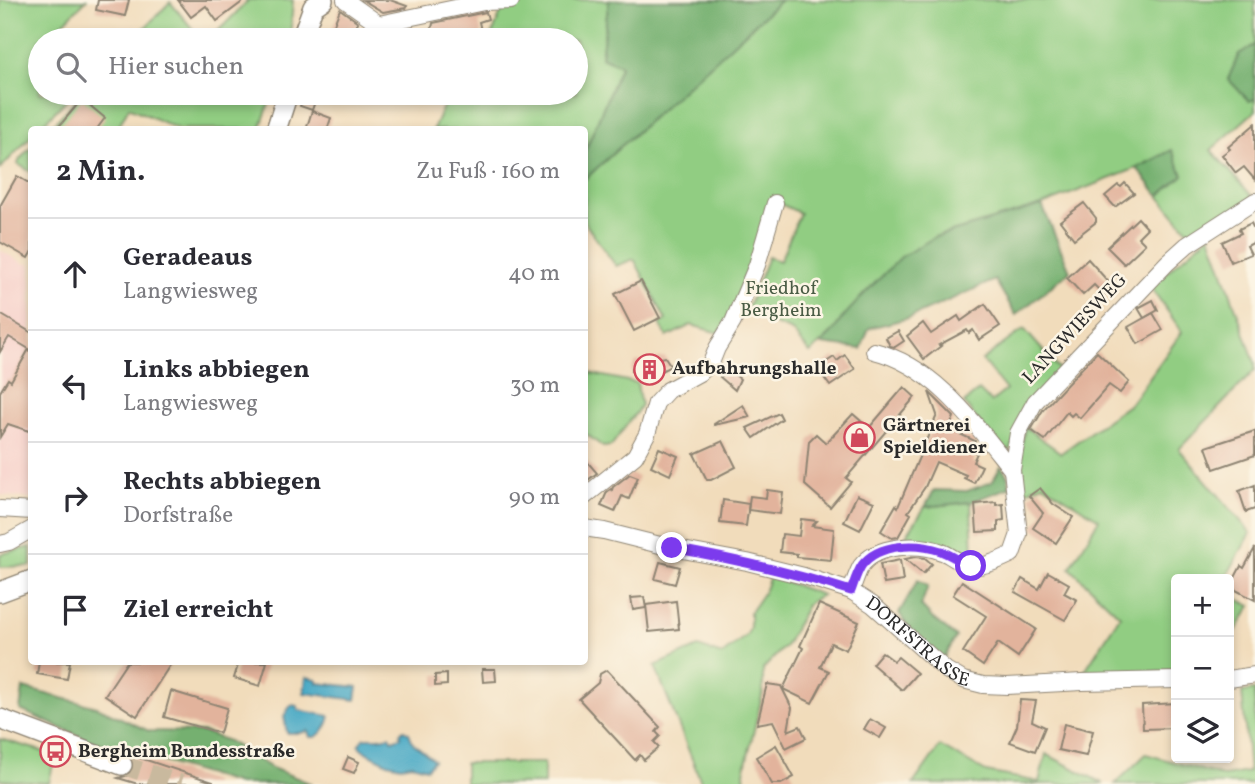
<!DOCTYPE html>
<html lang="de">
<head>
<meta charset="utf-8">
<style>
	body { margin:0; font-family:Vollkorn,serif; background:#f7f7f7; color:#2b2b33 }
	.controls { position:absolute; right:21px; bottom:21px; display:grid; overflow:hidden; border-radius:7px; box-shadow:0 4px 10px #0003 }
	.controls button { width:63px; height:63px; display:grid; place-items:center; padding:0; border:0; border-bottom:2px solid #e1e1e2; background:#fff; color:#2b2b33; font:35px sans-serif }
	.stop { position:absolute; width:21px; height:21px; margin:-16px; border:5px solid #7c3aed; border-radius:50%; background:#fff }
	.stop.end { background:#7c3aed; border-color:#fff; box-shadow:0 2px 7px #0008 }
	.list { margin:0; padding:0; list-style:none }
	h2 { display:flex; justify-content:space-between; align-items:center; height:91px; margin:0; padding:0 28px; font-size:30px }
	h2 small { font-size:23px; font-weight:400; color:#7c7c81 }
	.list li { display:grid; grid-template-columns:46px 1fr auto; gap:21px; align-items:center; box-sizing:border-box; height:112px; padding:0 28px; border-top:2px solid #e1e1e2 }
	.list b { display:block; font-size:26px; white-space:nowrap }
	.list p { margin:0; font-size:23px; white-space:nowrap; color:#7c7c81 }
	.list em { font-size:23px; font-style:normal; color:#7c7c81 }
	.icon { flex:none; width:38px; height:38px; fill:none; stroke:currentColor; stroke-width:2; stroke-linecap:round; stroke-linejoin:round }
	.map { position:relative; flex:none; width:1255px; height:784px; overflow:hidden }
	.search { position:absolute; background:#fff; box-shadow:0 4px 10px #0003; left:28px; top:28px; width:560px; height:77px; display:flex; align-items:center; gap:18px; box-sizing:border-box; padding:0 24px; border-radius:38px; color:#7c7c81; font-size:26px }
	.panel { position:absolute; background:#fff; box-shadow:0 4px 10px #0003; left:28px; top:126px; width:560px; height:539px; border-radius:7px }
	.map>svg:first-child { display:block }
</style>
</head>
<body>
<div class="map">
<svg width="1255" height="784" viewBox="0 0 1255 784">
	<rect width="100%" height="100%" fill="#fcf5e5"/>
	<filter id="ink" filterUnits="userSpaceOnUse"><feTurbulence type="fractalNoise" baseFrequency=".0143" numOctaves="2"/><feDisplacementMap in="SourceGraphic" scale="14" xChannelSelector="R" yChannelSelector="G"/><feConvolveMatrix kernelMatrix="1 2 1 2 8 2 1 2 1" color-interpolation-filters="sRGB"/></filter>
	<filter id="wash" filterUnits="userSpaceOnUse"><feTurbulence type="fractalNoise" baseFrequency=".00686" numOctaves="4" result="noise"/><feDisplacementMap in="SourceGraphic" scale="28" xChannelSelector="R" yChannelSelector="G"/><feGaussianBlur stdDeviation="1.57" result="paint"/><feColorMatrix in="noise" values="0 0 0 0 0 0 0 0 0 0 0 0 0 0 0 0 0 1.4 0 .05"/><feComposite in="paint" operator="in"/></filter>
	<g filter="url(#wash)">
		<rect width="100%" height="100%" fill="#f1dcbb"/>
		<path fill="#f7d0ca" d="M0 250 23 263 31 264V499L0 495Z"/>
		<g fill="#91cd82" stroke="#5e7c56" stroke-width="2">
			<path d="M0 0H86L47 40H40V48L37 51 40 54V93H73L38 129 32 130 31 136 0 169Z"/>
			<path d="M246 0H293L290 40H209L247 2Z"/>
			<path d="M506 0H609L601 57 621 65 585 151 584 130H433L449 93H576V40H490Z"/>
			<path d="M781 0H1255V45L1239 54 1249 100 1255 99V111L1211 150 1253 197 1193 237 1159 196 1183 175 1171 151 1137 168 1042 205 935 237 843 317 832 333 810 353 792 331 746 312 768 257 780 261 800 213 772 200 730 318 719 333 691 325 667 337 660 324 666 320 634 259 616 266 585 223 584 180Z"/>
			<path d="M170 2 202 40H133Z"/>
			<path d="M82 93H273L260 129H178L129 107 117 129 48 130Z"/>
			<path d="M31 147V172L18 164 20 159Z"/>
			<path d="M1210 235 1255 363V370L1179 449 1251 533 1225 579H1176V671L1082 675 1120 616 1070 568 1099 519 1043 484 1019 494 1017 471 1025 427 1061 453 1131 403 1182 332 1150 286Z"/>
			<path d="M1024 329 1060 370 1008 452H1003L964 403 979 390 991 402 1006 390 982 360Z"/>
			<path d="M584 372 637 383 641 406 611 446 603 447 585 433Z"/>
			<path d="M971 502 973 558 902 542 925 507Z"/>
			<path d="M31 547V566L0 567V554Z"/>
			<path d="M770 576 822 595 808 603 786 645 763 669V692L744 772 745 784H702L655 666 698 647 722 655 747 635 750 627V612L764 592Z"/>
			<path d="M1229 595 1251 606 1229 642Z"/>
			<path d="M1255 690V784H1115L1146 754 1223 776 1249 772 1242 692Z"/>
			<path d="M0 739 45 752 43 756 54 760 49 783 0 780Z"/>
			<path d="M940 746 986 772 1039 782 1046 754 1104 784H913Z"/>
			<rect x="465" y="763" width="79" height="21"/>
		</g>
		<g fill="#74b070" stroke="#506e4e" stroke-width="2">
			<path d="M609 0H781L585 179V151L621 65 601 57Z"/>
			<path d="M1255 45V99L1249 101 1228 79 1239 54Z"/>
			<path d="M1172 150 1183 175 1159 196 1137 168Z"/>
			<path d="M1042 205 1070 271 1016 315 995 280 909 318 869 328 861 349 821 344 832 333 843 317 864 294 901 257 935 237Z"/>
			<path d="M1001 466 1008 477 1010 487 971 502 925 507 934 490 967 491 992 482Z"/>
			<path d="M918 580 928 586 921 606 932 618 956 637 943 660 911 631 899 613Z"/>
			<path d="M23 688 97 707 149 731 204 732 228 741 272 768 312 784H238L86 739 20 710Z"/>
		</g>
		<g fill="#45a7c4" stroke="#386978" stroke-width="2">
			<path d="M306 677 317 679V683L358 687 356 700 304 693Z"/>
			<path d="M291 705 298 706V710L330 716C328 726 324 731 316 737H310L308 731 300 733H287L284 716Z"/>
			<path d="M404 730 409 733 413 743 434 760 427 768 412 764 401 766 388 763 366 752 360 747 359 744 364 738H379L390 736 392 740 401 737 400 733Z"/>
		</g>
		<g id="blocks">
			<g fill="#e2b39c">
				<path d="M98 0H129L125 16 96 10Z"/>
				<path d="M178 0H245L217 21 206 6 191 17Z"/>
				<path d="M363 0H390L407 6 406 8 383 12Z"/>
				<path d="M340 9 358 22 351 40H328Z"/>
				<path d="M486 12 488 19 479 22 482 35 461 40 431 35 433 23Z"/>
				<path d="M407 29 414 31 410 40H389L392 32Z"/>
				<path d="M305 93H318L312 110 300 106Z"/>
				<path d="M82 99 105 118 96 130H56Z"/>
				<path d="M312 111 331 118 327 130H306Z"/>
				<path d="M1255 124V180L1244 167 1236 173 1222 155 1230 149 1228 147Z"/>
				<path d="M17 176 32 185V251L28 258 0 242V206Z"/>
				<path d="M1125 183 1134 193 1115 207 1105 196 1118 185 1121 187Z"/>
				<path d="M1084 203 1096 218V222L1074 239 1060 221Z"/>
				<path d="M1138 218 1147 228 1138 237 1145 244 1124 264 1107 247Z"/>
				<path d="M1251 223 1255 231V242L1247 246 1251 254 1231 262 1222 242 1241 233 1239 229Z"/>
				<path d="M1088 259 1113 287 1104 295 1094 285 1083 295 1067 278Z"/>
				<path d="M641 281 660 318 634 331 615 294Z"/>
				<path d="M1153 300 1158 310 1144 318 1138 308Z"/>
				<path d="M985 304 1000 326 979 340 973 330 969 333 967 330 939 345 941 346 924 359 907 336 923 323 931 334 958 316 961 321Z"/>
				<path d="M1153 313 1163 330 1138 344 1128 327Z"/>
				<path d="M0 314 32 333V432L8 424 0 437V392L8 379 11 381 29 349 9 337 0 352Z"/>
				<path d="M898 331 904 341 895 347 890 346 886 338Z"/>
				<path d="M1097 352 1129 382 1120 393 1109 385 1080 418 1074 413 1071 416 1067 412 1045 440 1031 430 1043 410Z"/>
				<path d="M845 355 855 369 830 386 817 368 834 357 837 361Z"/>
				<path d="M665 357 671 366 648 378 631 371 635 362Z"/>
				<path d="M728 369 740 379 735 390 720 377Z"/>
				<path d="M904 387 915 397 846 478 851 482 830 507 805 485 809 441 816 434 826 443 853 414 869 428Z"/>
				<path d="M929 392 954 417 949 429 975 441 971 450 977 453 973 462 982 466 974 483 964 478 966 475 936 462 925 487 908 512 911 514 898 537 892 538 881 531 896 505 898 507 937 415Z"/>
				<path d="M743 405 750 417 714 425V424Z"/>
				<path d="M779 413 782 419 754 438 747 428Z"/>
				<path d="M1255 431V455L1214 469 1206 447Z"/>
				<path d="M723 441 736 467 711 480H707L694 454Z"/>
				<path d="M659 448 678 456 670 475 651 466Z"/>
				<path d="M584 458 597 473 584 483Z"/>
				<path d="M630 474 638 477 629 499 622 496 615 512 601 506 607 492 611 489 612 490 613 487Z"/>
				<path d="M1255 485V509L1246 512 1239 491Z"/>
				<path d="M1040 488 1053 504 1073 517 1056 543 1033 528 1043 513 1029 496Z"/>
				<path d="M767 490 783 492 780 514 748 510 750 496 766 498Z"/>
				<path d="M857 495 874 502 860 530 844 522Z"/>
				<path d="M723 500 749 504 746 526 720 523Z"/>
				<path d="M996 502V505L1003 504 1004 520 998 521V531L977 532 975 504Z"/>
				<path d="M801 519 817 521 812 526 834 529 831 560 797 557V554L780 552 782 534 799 536Z"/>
				<path d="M1255 548V600L1230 587 1241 566 1244 568Z"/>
				<path d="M915 557 925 558 932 564 923 574 905 559Z"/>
				<path d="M900 560 903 581 884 584 880 564Z"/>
				<path d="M660 562 680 567 675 584 655 579Z"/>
				<path d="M1048 572 1069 584 1064 593 1077 600 1065 620 1015 592 1022 579 1039 589Z"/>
				<path d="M962 581 1036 629 1018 657 998 643 983 666 963 652 986 616 953 595Z"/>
				<path d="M644 597 646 608 633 610 631 598Z"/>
				<path d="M676 601 679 629 649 632 646 605Z"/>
				<path d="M819 604 859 622 846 650 831 643 820 667 829 671 812 703 783 689 803 648 800 646Z"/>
				<path d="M882 652 894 661 898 657 917 673 902 690 872 664Z"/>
				<path d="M39 662H70L67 679 37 674Z"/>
				<path d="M127 662H172L137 716 105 695Z"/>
				<path d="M239 662H267L260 686 234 678Z"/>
				<path d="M482 669H495L496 681 483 682Z"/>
				<path d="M607 670 660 727 656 732 660 736 654 742 659 747 644 760 640 755 635 760 579 699 598 683 600 674Z"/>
				<path d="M447 674V685L435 686V675Z"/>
				<path d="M767 684 781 686 792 708 788 731 800 726 806 738 786 748 773 721 757 724Z"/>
				<path d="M171 691 227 708 220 733 164 717Z"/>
				<path d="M1020 700 1036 701 1032 721 1045 727 1035 751 1010 742 1017 726Z"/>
				<path d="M1176 703V728L1143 729 1142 705Z"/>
				<path d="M870 719 886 728 880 738 864 729Z"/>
				<path d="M1064 724 1093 731 1086 756 1058 750Z"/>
				<path d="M776 745 794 777 781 784H772L756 757Z"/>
				<path d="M125 753 213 782V784H138L118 778 129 775 134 769V762L132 758Z"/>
				<path d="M348 757 359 762 354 773 343 769Z"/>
			</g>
		</g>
	</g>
	<g filter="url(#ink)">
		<use href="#blocks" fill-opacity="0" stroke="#8e8473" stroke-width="2"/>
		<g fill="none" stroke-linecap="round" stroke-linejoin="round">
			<path stroke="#c9b99e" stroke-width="19" stroke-dasharray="19 10" stroke-linecap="butt" d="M122 765 181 784"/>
			<defs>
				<g id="minor">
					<path d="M345 0 379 24 484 2 511 1"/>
					<path d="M874 351C935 366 975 424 1012 470"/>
					<path d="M584 497 635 456 647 434 656 403 668 390 701 372 711 363 717 348 733 322 757 265 775 203"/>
					<path d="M0 509 32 511"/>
					<path id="s1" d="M584 528 604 531 672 548 747 562 804 576 851 591 873 605 946 670 963 680 983 685 1007 686 1082 682 1176 680"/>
					<path d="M0 544 9 542 32 529"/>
					<path d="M851 591C854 583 857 573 861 566 877 544 919 543 942 552 951 555 961 565 971 566 982 568 1002 559 1012 554L1019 534 1012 470 1018 433 1035 402 1167 263 1187 245 1255 201"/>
					<path d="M1229 679 1255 675"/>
				</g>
				<g id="major">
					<path d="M301 40 313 7 323 0"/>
					<path d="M276 130 288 93"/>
					<path d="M0 592 32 580"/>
					<path d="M0 719 122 765"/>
				</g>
			</defs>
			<use href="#minor" stroke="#8e8473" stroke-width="18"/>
			<use href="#major" stroke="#8e8473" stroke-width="22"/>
			<use href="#minor" stroke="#fff" stroke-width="16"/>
			<use href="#major" stroke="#fff" stroke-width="19"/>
		</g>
	</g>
	<g fill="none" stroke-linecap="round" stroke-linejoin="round" filter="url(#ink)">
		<path stroke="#7c3aed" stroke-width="9" d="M672 548C734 559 791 572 851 591 854 583 857 572 862 565 879 543 917 543 941 551 951 555 961 562 971 566"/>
	</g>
	<defs>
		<symbol id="building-ring" viewBox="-11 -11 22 22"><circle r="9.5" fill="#fcf5e5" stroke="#d1495b" stroke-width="1.5"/><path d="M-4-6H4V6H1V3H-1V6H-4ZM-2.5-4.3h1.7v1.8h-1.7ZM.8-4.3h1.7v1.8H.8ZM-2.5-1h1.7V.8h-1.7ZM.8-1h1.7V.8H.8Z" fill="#d1495b"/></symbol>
		<symbol id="shop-ring" viewBox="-11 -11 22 22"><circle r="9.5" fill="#fcf5e5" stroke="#d1495b" stroke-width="1.5"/><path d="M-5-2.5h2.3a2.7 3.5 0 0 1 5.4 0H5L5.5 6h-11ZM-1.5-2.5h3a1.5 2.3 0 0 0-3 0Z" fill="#d1495b"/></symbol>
		<symbol id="bus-ring" viewBox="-11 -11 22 22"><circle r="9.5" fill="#fcf5e5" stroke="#d1495b" stroke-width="1.5"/><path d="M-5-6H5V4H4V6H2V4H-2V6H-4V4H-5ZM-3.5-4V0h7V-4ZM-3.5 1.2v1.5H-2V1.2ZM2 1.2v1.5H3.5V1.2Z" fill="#d1495b"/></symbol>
	</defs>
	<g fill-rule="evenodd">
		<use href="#building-ring" x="632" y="352" width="35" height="35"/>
		<use href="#shop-ring" x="842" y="420" width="35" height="35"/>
		<use href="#bus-ring" x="38" y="734" width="35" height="35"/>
	</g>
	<g text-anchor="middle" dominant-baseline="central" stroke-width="5" stroke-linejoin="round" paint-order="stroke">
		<g font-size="19" fill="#4a5c45" stroke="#fcf5e5">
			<text x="781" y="289">Friedhof<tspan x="781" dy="22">Bergheim</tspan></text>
		</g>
		<g font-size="19" fill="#2b2b2b" stroke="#fcf5e5">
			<text transform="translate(1075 329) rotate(-47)">LANGWIESWEG</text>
			<text stroke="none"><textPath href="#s1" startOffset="359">DORFSTRASSE</textPath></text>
		</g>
		<g font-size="19" font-weight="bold" fill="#2b2b2b" stroke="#fcf5e5" text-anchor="start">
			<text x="672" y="369">Aufbahrungshalle</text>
			<text x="883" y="426">Gärtnerei<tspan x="883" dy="22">Spieldiener</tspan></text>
			<text x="78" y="752">Bergheim Bundesstraße</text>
		</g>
	</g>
</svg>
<div class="controls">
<button>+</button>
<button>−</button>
<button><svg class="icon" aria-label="layers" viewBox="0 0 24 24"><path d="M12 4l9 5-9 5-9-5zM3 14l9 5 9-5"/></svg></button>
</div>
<div class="stop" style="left:971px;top:566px"></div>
<div class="stop end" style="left:672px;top:548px"></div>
<div class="search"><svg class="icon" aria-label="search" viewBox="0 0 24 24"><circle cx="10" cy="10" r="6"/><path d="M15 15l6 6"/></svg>Hier suchen</div>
<section class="panel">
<h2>2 Min.<small>Zu Fuß · 160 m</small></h2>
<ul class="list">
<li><svg class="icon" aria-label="ahead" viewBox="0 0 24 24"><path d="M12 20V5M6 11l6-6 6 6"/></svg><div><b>Geradeaus</b><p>Langwiesweg</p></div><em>40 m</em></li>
<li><svg class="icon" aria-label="left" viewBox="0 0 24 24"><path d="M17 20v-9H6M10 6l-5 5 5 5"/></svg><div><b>Links abbiegen</b><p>Langwiesweg</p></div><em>30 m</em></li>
<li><svg class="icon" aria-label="right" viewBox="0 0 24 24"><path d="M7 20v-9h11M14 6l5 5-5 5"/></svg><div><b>Rechts abbiegen</b><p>Dorfstraße</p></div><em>90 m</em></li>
<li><svg class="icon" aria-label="arrive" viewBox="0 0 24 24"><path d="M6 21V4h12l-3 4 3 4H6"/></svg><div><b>Ziel erreicht</b></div></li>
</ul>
</section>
</div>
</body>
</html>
